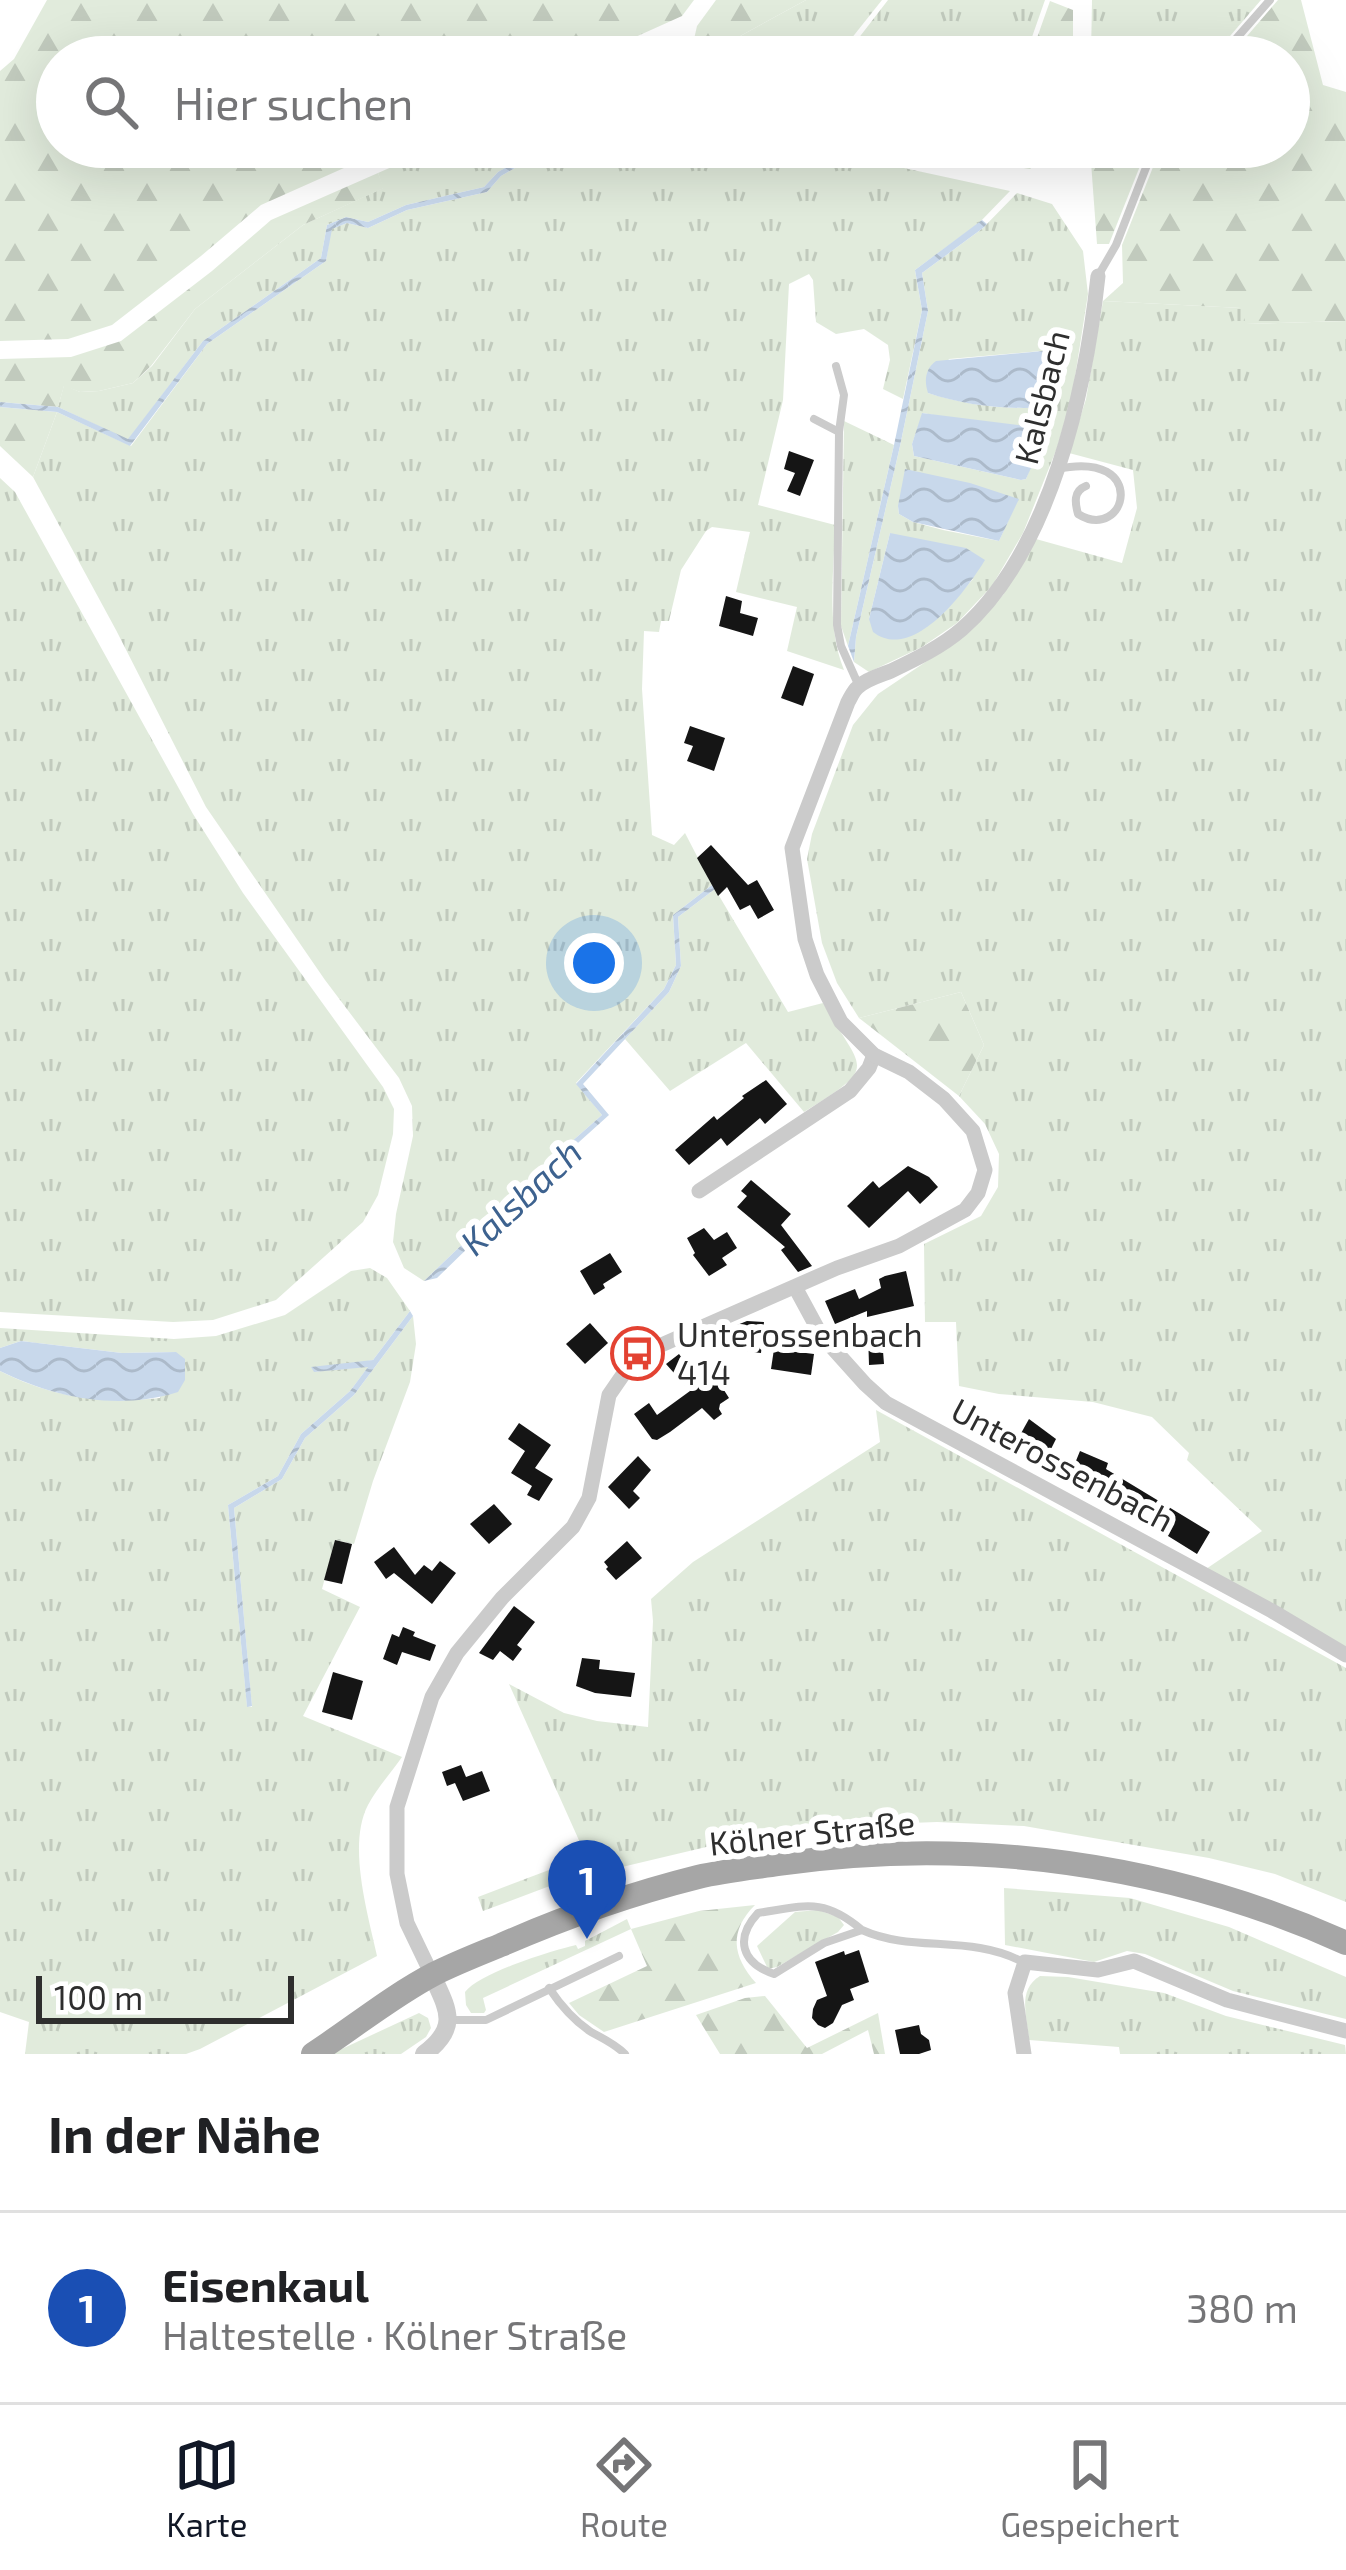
<!DOCTYPE html>
<html lang="de">
<head>
<meta charset="utf-8">
<style>
	body { margin:0; font-family:"Exo 2",sans-serif; background:#f6f6f6; color:#202124 }
	.scale { position:absolute; left:36px; bottom:30px; width:258px; box-sizing:border-box; padding-left:12px; border:6px solid #2e2e2e; border-top:0; font-size:33px; line-height:42px; white-space:nowrap; color:#2e2e2e; -webkit-text-stroke:9px #fff; paint-order:stroke }
	.you { position:absolute; left:594px; top:963px; width:42px; height:42px; margin:-30px; border:9px solid #fff; border-radius:50%; background:#1a73e8; box-shadow:0 0 0 18px #1a73e833 }
	.badge { display:grid; place-items:center; width:78px; height:78px; border-radius:50%; background:#111827; color:#fff; font-size:39px; font-weight:700 }
	.pin { position:absolute; translate:-50% -99px; filter:drop-shadow(0 3px 6px #0008) }
	.pin::after { content:''; position:absolute; top:63px; width:42px; height:36px; background:inherit; clip-path:polygon(0 0,100% 0,50% 100%) }
	.list { margin:0; padding:0; list-style:none }
	h2 { display:flex; justify-content:space-between; align-items:center; height:156px; margin:0; padding:0 48px; font-size:51px }
	h2 small { font-size:39px; font-weight:400; color:#757577 }
	.list li { display:grid; grid-template-columns:78px 1fr auto; gap:36px; align-items:center; box-sizing:border-box; height:192px; padding:0 48px; border-top:3px solid #e0e0e0 }
	.list b { display:block; font-size:45px; white-space:nowrap }
	.list p { margin:0; font-size:39px; white-space:nowrap; color:#757577 }
	.list em { font-size:39px; font-style:normal; color:#757577 }
	.icon { flex:none; width:66px; height:66px; fill:none; stroke:currentColor; stroke-width:2; stroke-linecap:round; stroke-linejoin:round }
	.map { position:relative; flex:none; width:1346px; height:2054px; overflow:hidden }
	.search { position:absolute; background:#fff; box-shadow:0 12px 48px #0002; left:36px; right:36px; top:36px; height:132px; display:flex; align-items:center; gap:30px; box-sizing:border-box; padding:0 42px; border-radius:66px; color:#757577; font-size:45px }
	.sheet { height:348px; background:#fff }
	nav { display:flex; justify-content:space-around; align-items:center; box-sizing:border-box; height:168px; border-top:3px solid #e0e0e0; background:#fff; font-size:33px; color:#757577 }
	nav a { display:grid; justify-items:center; gap:6px }
	nav .on { color:#111827 }
	.map>svg:first-child { display:block }
</style>
</head>
<body>
<div class="map">
<svg width="1346" height="2054" viewBox="0 0 1346 2054">
	<defs>
		<pattern id="grass-tufts" width="24" height="20" patternUnits="userSpaceOnUse" patternTransform="scale(3)"><rect width="24" height="20" fill="#e1ebdc"/><path d="M3 7l-1-3M5 7V3M7 7l1-3M15 17l-1-3M17 17v-4M19 17l1-3" fill="none" stroke="#c1cabd"/></pattern>
		<pattern id="forest-firs" width="22" height="20" patternUnits="userSpaceOnUse" patternTransform="scale(3)"><rect width="22" height="20" fill="#e1ebdc"/><path d="M5 1l3.5 6h-7zM16 11l3.5 6h-7z" fill="#c1cabd"/></pattern>
		<pattern id="water-waves" width="16" height="10" patternUnits="userSpaceOnUse" patternTransform="scale(3)"><rect width="16" height="10" fill="#c8d8eb"/><path d="M0 5q4-4 8 0t8 0" fill="none" stroke="#acbaca"/></pattern>
	</defs>
	<rect width="100%" height="100%" fill="#fff"/>
	<g fill="url(#grass-tufts)" fill-rule="evenodd">
		<path d="M806 0H882L847 44 822 57H702Z"/>
		<path d="M888 0H1045L1032 37 1034 57H833L851 48Z"/>
		<path d="M1092 0H1261L1212 57H1091Z"/>
		<path d="M437 147H512L522 159 498 172 484 187 406 205 368 222 346 217 327 225 321 258 203 341 128 440 58 407 64 385 80 392 99 391 133 383 152 366 195 309 303 225 383 188 378 173Z"/>
		<path d="M551 147H701L761 165H890L1010 191 979 223 915 270 922 310 903 399 883 389 890 360 888 345 864 329 836 334 816 322 813 280 809 274 789 284 783 400 758 505 835 525C834 573 826 625 844 670L787 651 797 607 736 592 750 532 712 527 706 531 681 570 669 621H661L659 632 644 631 642 689 652 835 674 845 685 833 712 885 673 915 676 965 664 989 576 1083 602 1115 546 1164 424 1281 404 1268 393 1242 396 1214 413 1136 412 1106 399 1078 325 980 206 807 116 630 33 477 57 412 131 446 207 344 326 261 331 229 347 223 368 228 407 210 487 192 501 176Z"/>
		<path d="M870 147H1054V148L1030 169 892 147Z"/>
		<path d="M1017 193 1052 204 1083 251 1088 294 1072 396 1057 448 1023 533 992 586 957 623 922 647 869 672 854 662 856 637 900 446 928 311 922 273 983 228ZM1053 350 1048 406C1009 411 966 405 928 393L949 359ZM923 413 1042 436 1026 479 1021 480 914 456 912 444ZM1018 499 999 541 943 530 913 522 899 514 898 506ZM890 533 973 579 940 616 869 619Z"/>
		<path d="M1103 301 1242 308 1247 324 1346 321V1647L1206 1569 1262 1531 1187 1460 1189 1453 1152 1417 1093 1402 999 1394 959 1386 956 1322H925L924 1244 981 1216 998 1187 999 1154 985 1124 959 1096 984 1045 961 992 859 1018 837 983 822 943 807 859 812 834 853 725 878 694 967 634 1003 595 1036 539 1122 563 1137 508 1133 470 1069 453 1086 399Z"/>
		<path d="M844 421 894 445 848 646 841 626Z"/>
		<path d="M0 478 15 492 193 814 243 893 383 1087 394 1109 393 1134 378 1195 363 1222 276 1300 213 1320 173 1322 0 1312Z"/>
		<path d="M715 889 788 1012 823 1003C862 1072 881 1064 804 1112L746 1043 670 1091 625 1039 669 992 681 966 678 917Z"/>
		<path d="M370 1268 387 1278 410 1311 373 1360 314 1372 369 1366 350 1391 301 1434 278 1476 228 1505 247 1706 252 1707 234 1508 282 1479 305 1438 354 1395 413 1316 416 1344 410 1382 373 1481 354 1544 335 1540 322 1589 360 1607 303 1716 402 1757C391 1773 377 1788 368 1805 347 1845 368 1914 377 1956L200 2049 186 2054H25L29 2022 0 2012V1371C54 1398 101 1404 160 1398L176 1352 122 1353 21 1341 0 1348V1328L174 1339 216 1336 285 1315 351 1271Z"/>
		<path d="M876 1410 1346 1668V1902L1275 1874 1209 1858 1024 1826 937 1822 855 1825 788 1832 723 1843 563 1881 483 1911 478 1897 586 1856 509 1684 564 1713 597 1721 648 1727 653 1621 651 1599 693 1562 880 1442Z"/>
		<path d="M1004 1888 1130 1898 1229 1927 1346 1977V2019L1233 1991 1145 1954 1127 1951 1094 1962 1005 1945Z"/>
		<path d="M818 1910 838 1917 844 1925 838 1932 777 1967 768 1969 757 1946 795 1912Z"/>
		<path d="M627 1919 631 1929 483 1998 486 2010 484 2013H471L466 2005 465 1992C480 1973 550 1951 576 1945L578 1949 585 1946V1941Z"/>
		<path d="M1040 1976 1068 1977 1164 1993 1226 2016 1345 2045 1346 2054H1120L1119 2047 1029 2040C1027 2016 1017 1990 1040 1976Z"/>
		<path d="M419 2013 428 2018 431 2028 426 2037 401 2054H331Z"/>
	</g>
	<g fill="url(#forest-firs)">
		<path d="M47 0H694L682 16 591 57H57V147H391L261 205 201 256 112 325 68 339 0 341V71L14 59Z"/>
		<path d="M716 0H806L702 57H690L697 26Z"/>
		<path d="M1278 0H1301L1323 85 1346 92V321L1246 324 1241 308 1103 301 1123 283 1122 245 1161 147H1289V57H1229Z"/>
		<path d="M1050 1 1073 10V57H1038L1037 38Z"/>
		<path d="M1142 161 1109 244H1097L1091 162Z"/>
		<path d="M378 173 384 188 303 225 195 309 151 366 133 383 99 391 80 392 64 386 58 407 0 402V359L71 357 121 341 212 271 271 220Z"/>
		<path d="M0 407 57 412 33 477 0 446Z"/>
		<path d="M961 992 984 1045 959 1096 859 1018Z"/>
		<path d="M755 1905C729 1931 732 1956 756 1983L604 2032 579 2015 569 2003 647 1966 631 1929 699 1911Z"/>
		<path d="M765 1996 807 2048 878 2013 885 2054H874L868 2030 822 2054H720L696 2015 745 1998Z"/>
	</g>
	<g fill="url(#water-waves)">
		<path d="M541 147H551L501 176 487 192 407 210 368 228 347 223 332 229 326 261 207 344 130 446 57 412 0 407V402L58 407 128 439 203 341 321 258 327 225 346 217 368 222 406 205 484 187 498 172Z"/>
		<path d="M982 220 987 224 983 228 922 273 928 311 900 446 856 637 854 662 848 646 894 445 922 310 915 270Z"/>
		<path d="M1054 350 1048 407C1009 410 966 406 928 393 924 381 925 369 936 361Z"/>
		<path d="M922 413 1041 428C1043 446 1033 463 1026 479L1021 480 914 456 912 444Z"/>
		<path d="M905 469 970 483 1019 499 999 541 913 522 899 514 898 506Z"/>
		<path d="M890 533 966 548 985 560C966 591 913 663 873 632L869 619Z"/>
		<path d="M712 885 715 889 678 917 681 966 669 992 583 1084 609 1115 549 1169 437 1278 424 1281 546 1164 602 1115 576 1084 664 989 676 965 673 915Z"/>
		<path d="M410 1311 413 1316 354 1395 305 1438 282 1479 234 1508 252 1706 247 1707 228 1505 278 1476 301 1434 350 1391 368 1367 314 1372 311 1367 373 1360Z"/>
		<path d="M21 1341 122 1353 176 1352 185 1359V1380L178 1392C118 1411 55 1398 0 1371V1348Z"/>
	</g>
	<g fill="#151515">
		<path d="M789 451 814 460 800 496 787 491 795 473 784 469Z"/>
		<path d="M726 596 742 601 740 613 758 618 753 636 719 626Z"/>
		<path d="M793 666 814 674 803 706 781 698Z"/>
		<path d="M690 726 725 738 714 771 687 761 693 746 684 743Z"/>
		<path d="M711 845 748 885 757 880 774 910 758 919 750 905 740 910 727 887 718 896 697 858Z"/>
		<path d="M766 1080 787 1104 765 1124 760 1118 727 1146 721 1138 689 1165 675 1150 714 1116 717 1120 744 1098 742 1096Z"/>
		<path d="M908 1166 929 1177 938 1187 920 1204 908 1191 869 1228 847 1206 873 1181 879 1188Z"/>
		<path d="M751 1180 791 1214 781 1225 812 1266 798 1272 781 1250 785 1247 737 1207 747 1196 741 1191Z"/>
		<path d="M704 1228 714 1240 727 1232 737 1248 722 1258 727 1265 709 1276 693 1255 695 1253 687 1238Z"/>
		<path d="M610 1253 622 1272 603 1284 605 1288 594 1295 580 1271Z"/>
		<path d="M906 1271 914 1306 867 1317V1311L835 1324 825 1301 855 1289 859 1299 881 1288 879 1279 885 1276Z"/>
		<path d="M747 1321 764 1322 761 1353 714 1348 715 1334 725 1330 732 1331V1327Z"/>
		<path d="M590 1323 608 1343 585 1364 566 1344Z"/>
		<path d="M868 1333H912L913 1351H883L884 1364 869 1365Z"/>
		<path d="M774 1349 814 1354 811 1375 771 1369Z"/>
		<path d="M679 1354 702 1385 715 1376 729 1398 720 1404 719 1409 722 1414 714 1420 702 1408 670 1432 657 1440 652 1439 634 1414 649 1403 657 1415 690 1391 666 1364Z"/>
		<path d="M1029 1419 1056 1439 1045 1461 1015 1444Z"/>
		<path d="M519 1423 551 1445 535 1468 553 1479 539 1501 527 1495 532 1486 511 1473 525 1451 508 1439Z"/>
		<path d="M1080 1451 1108 1463 1106 1469 1210 1532 1197 1554 1110 1500 1115 1491 1071 1473Z"/>
		<path d="M638 1456 651 1470 633 1491 640 1498 629 1509 608 1487Z"/>
		<path d="M494 1504 512 1524 489 1544 470 1524Z"/>
		<path d="M335 1540 352 1544 342 1584 324 1580Z"/>
		<path d="M627 1541 642 1558 616 1580 606 1569 608 1567 604 1562Z"/>
		<path d="M394 1547 415 1575 424 1565 432 1571 440 1561 456 1573 432 1604 394 1573 386 1579 374 1562Z"/>
		<path d="M514 1606 535 1622 517 1645 522 1649 513 1661 500 1651 493 1660 479 1653Z"/>
		<path d="M403 1627 415 1632 413 1636 436 1645 430 1661 402 1652 397 1665 383 1659 392 1634 399 1637Z"/>
		<path d="M582 1658 600 1660 599 1669 635 1673 631 1697 595 1693 576 1686Z"/>
		<path d="M333 1672 363 1681 352 1720 322 1712Z"/>
		<path d="M461 1765 466 1777 482 1771 490 1791 463 1801 455 1783 447 1786 442 1772Z"/>
		<path d="M859 1950 869 1982 850 1989 854 2000 842 2005 833 2023 825 2028 818 2025 812 2018 813 2009 817 2000 827 1996 815 1962 844 1951 845 1955Z"/>
		<path d="M919 2025 921 2034 929 2040 931 2050 919 2054H900L895 2030Z"/>
	</g>
	<g fill="none" stroke-linecap="round" stroke-linejoin="round">
		<g stroke="#cbcbcb" stroke-width="8">
			<path d="M1220 57 1270 0"/>
			<path d="M1098 276 1116 245 1154 147"/>
			<path d="M836 366 844 395 839 432"/>
			<path d="M814 419 839 432 837 625 841 646 858 684"/>
			<path d="M1057 469C1151 449 1126 544 1078 514 1075 503 1073 491 1086 486"/>
			<path d="M862 1930C823 1897 805 1906 758 1913 734 1939 742 1963 774 1974L824 1943 862 1930C913 1953 969 1934 1023 1962"/>
			<path d="M549 1988C561 2006 573 2020 591 2032 604 2039 615 2044 625 2054"/>
			<path d="M451 2020H486L619 1956"/>
		</g>
		<g stroke="#cbcbcb" stroke-width="15">
			<path d="M699 1191 850 1091 869 1068 874 1055"/>
			<path d="M795 1287 821 1335 865 1384 886 1403 1272 1611 1346 1655"/>
			<path d="M432 1975 407 1923 397 1874V1807L432 1697 457 1653 502 1598 573 1527 589 1498 609 1395 629 1366 659 1346 837 1268 899 1246 965 1210 978 1193 985 1170 973 1131 944 1099 909 1072 874 1055 841 1022 817 975 805 939 792 848 848 702C851 697 853 691 858 687 866 679 881 675 891 671 916 659 941 647 962 629 1051 551 1086 388 1098 276"/>
			<path d="M1024 2054 1015 1993 1025 1962 1098 1970 1134 1961 1227 2000 1346 2031"/>
		</g>
		<path stroke="#cbcbcb" stroke-width="18" d="M424 2054C460 2027 448 2010 432 1975"/>
		<path stroke="#a6a6a6" stroke-width="24" d="M313 2054C353 2028 392 1996 434 1974 456 1963 479 1954 501 1945 565 1917 630 1894 698 1877 724 1871 752 1868 779 1864 970 1836 1169 1863 1346 1943"/>
	</g>
	<defs>
		<symbol id="bus-ring" viewBox="-11 -11 22 22"><circle r="9.5" fill="#fff" stroke="#e34232" stroke-width="1.5"/><path d="M-5-6H5V4H4V6H2V4H-2V6H-4V4H-5ZM-3.5-4V0h7V-4ZM-3.5 1.2v1.5H-2V1.2ZM2 1.2v1.5H3.5V1.2Z" fill="#e34232"/></symbol>
	</defs>
	<g fill-rule="evenodd">
		<use href="#bus-ring" x="608" y="1324" width="59" height="59"/>
	</g>
	<g text-anchor="middle" dominant-baseline="central" stroke-width="12" stroke-linejoin="round" paint-order="stroke">
		<g font-size="33" fill="#2e2e2e" stroke="#fff">
			<text transform="translate(1041 397) rotate(-76)">Kalsbach</text>
			<text transform="translate(1063 1464) rotate(28)">Unterossenbach</text>
			<text transform="translate(812 1832) rotate(-6)">Kölner Straße</text>
		</g>
		<g font-size="33" fill="#2e2e2e" stroke="#fff" text-anchor="start">
			<text x="677" y="1334">Unterossenbach<tspan x="677" dy="38">414</tspan></text>
		</g>
		<g font-size="36" font-style="italic" fill="#3d628f" stroke="#fff">
			<text transform="translate(520 1196) rotate(-43)">Kalsbach</text>
		</g>
	</g>
</svg>
<div class="scale">100 m</div>
<div class="you"></div>
<div class="pin badge" style="left:587px;top:1939px;background:#1a4fb4">1</div>
<div class="search"><svg class="icon" aria-label="search" viewBox="0 0 24 24"><circle cx="10" cy="10" r="6"/><path d="M15 15l6 6"/></svg>Hier suchen</div>
</div>
<section class="sheet">
<h2>In der Nähe<small></small></h2>
<ul class="list">
<li><span class="badge" style="background:#1a4fb4">1</span><div><b>Eisenkaul</b><p>Haltestelle · Kölner Straße</p></div><em>380 m</em></li>
</ul>
</section>
<nav>
<a class="on"><svg class="icon" aria-label="map" viewBox="0 0 24 24"><path d="M3 6l6-2 6 2 6-2v14l-6 2-6-2-6 2zM9 4v14M15 6v14"/></svg>Karte</a>
<a><svg class="icon" aria-label="directions" viewBox="0 0 24 24"><path d="M12 3l9 9-9 9-9-9zM9 14v-3h6M13 9l2 2-2 2"/></svg>Route</a>
<a><svg class="icon" aria-label="saved" viewBox="0 0 24 24"><path d="M7 4h10v16l-5-4-5 4z"/></svg>Gespeichert</a>
</nav>
</body>
</html>
